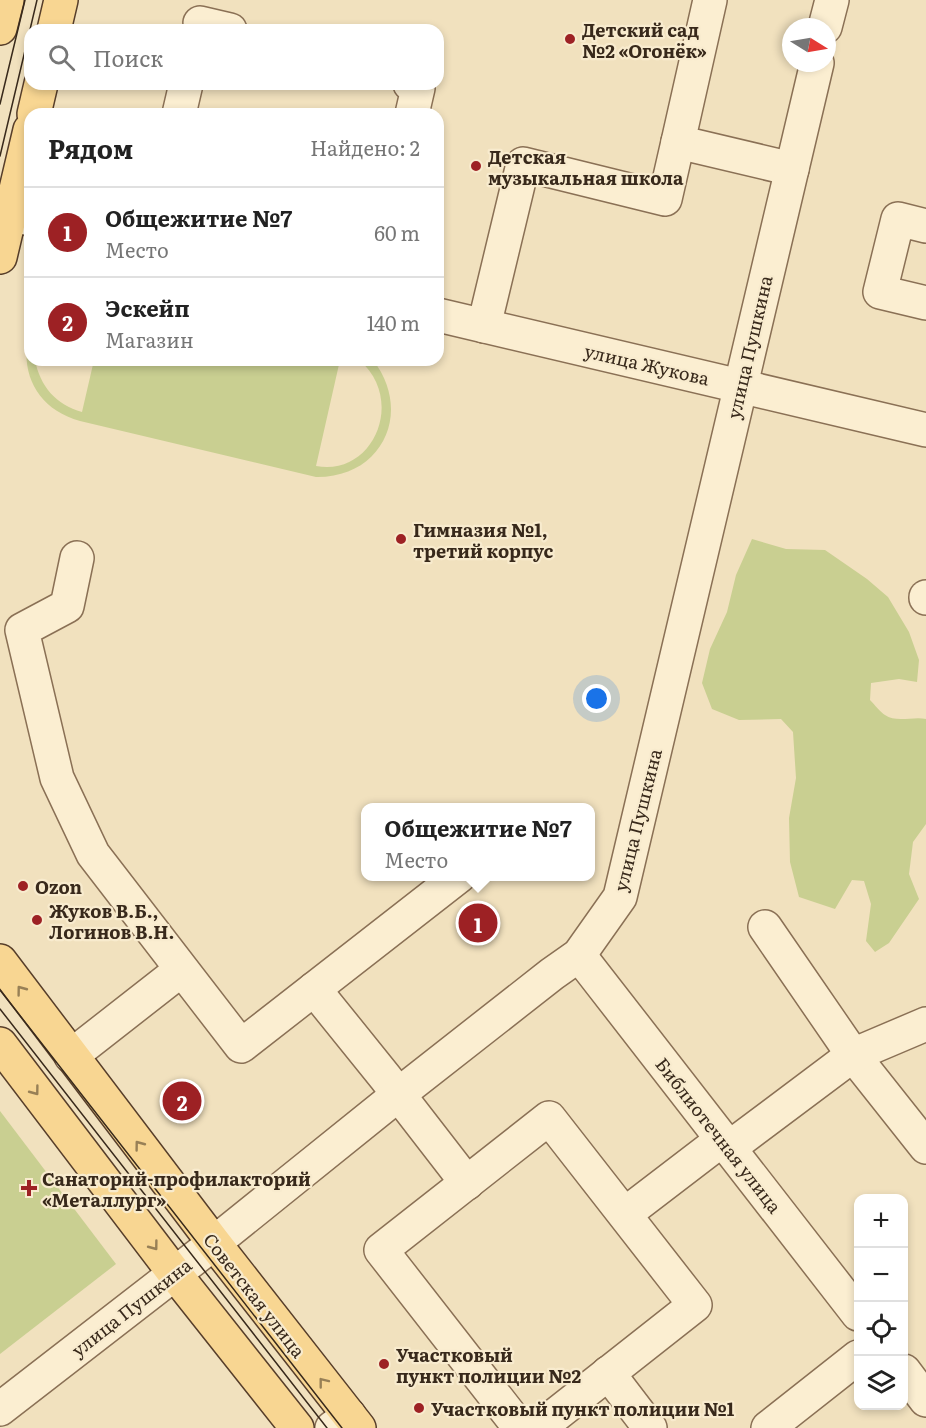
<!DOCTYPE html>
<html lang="ru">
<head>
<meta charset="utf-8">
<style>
	body { margin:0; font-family:Literata,serif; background:#f6f6f6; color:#222 }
	.controls { position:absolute; right:18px; bottom:18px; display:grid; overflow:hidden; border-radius:12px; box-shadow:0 3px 9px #0003 }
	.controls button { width:54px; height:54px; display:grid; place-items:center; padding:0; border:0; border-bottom:2px solid #e0e0e0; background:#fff; color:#222; font:30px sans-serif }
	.compass { position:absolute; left:782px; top:18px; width:54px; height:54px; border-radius:50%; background:#fff; box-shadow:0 3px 9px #0003; rotate:101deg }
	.you { position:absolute; left:597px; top:699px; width:21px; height:21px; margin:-15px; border:4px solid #fff; border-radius:50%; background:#1a73e8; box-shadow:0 0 0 9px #1a73e833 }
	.badge { display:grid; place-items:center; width:39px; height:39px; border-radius:50%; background:#9d2124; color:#fff; font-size:20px; font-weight:700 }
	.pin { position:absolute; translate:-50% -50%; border:3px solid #fff; box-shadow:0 2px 6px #0006 }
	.popup { position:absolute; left:361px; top:803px; width:234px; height:78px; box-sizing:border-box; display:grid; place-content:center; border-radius:12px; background:#fff; filter:drop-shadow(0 2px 4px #0005); font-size:20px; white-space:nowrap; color:#767676 }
	.popup b { font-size:22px; color:#222 }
	.popup::after { content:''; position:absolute; left:50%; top:100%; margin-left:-12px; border:12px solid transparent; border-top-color:#fff }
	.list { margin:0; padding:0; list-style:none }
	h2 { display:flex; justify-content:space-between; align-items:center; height:78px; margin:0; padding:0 24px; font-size:26px }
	h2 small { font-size:20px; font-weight:400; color:#767676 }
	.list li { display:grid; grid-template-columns:39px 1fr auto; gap:18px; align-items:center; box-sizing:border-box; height:90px; padding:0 24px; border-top:2px solid #e0e0e0 }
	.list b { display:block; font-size:22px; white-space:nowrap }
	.list p { margin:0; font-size:20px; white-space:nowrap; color:#767676 }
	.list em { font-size:20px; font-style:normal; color:#767676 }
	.icon { flex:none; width:33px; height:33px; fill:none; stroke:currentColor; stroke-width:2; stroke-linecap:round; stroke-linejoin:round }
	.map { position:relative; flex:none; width:926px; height:1428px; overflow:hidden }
	.search { position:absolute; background:#fff; box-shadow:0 3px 9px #0003; left:24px; top:24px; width:420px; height:66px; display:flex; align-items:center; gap:15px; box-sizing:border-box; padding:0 21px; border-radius:18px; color:#767676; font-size:22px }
	.panel { position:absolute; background:#fff; box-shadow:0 3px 9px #0003; left:24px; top:108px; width:420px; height:258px; border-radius:18px }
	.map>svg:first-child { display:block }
</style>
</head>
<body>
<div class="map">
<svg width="926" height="1428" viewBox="0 0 926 1428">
	<rect width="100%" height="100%" fill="#f1e1be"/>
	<g fill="#c9cf91">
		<path d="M30 329V360H35C40 386 56 405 82 412L94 360H340L316 466C374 477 406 399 359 360H373C413 411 383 478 316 477L80 421C36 409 18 371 30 329Z"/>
		<path d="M752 539 786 549 825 550 867 579 888 597 909 632 919 660 917 682 899 679 871 683 870 700C875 705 880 712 885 715 896 723 914 716 926 719V824L913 842 909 874 919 899 889 943 875 952 866 941 871 904 864 881 852 880 835 909 799 897 790 862 789 818 796 778 793 732 781 719 739 720 712 709 702 683 710 649 727 612 736 575Z"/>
		<path d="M0 1111 116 1264 0 1354Z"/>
	</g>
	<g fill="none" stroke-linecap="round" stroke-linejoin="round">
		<defs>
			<g id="minor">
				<path d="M710 0 678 142 792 169"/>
				<path d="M200 23 230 30"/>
				<path d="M825 27 832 0"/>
				<path d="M410 84 418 88 412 114"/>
				<path d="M179 114 186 84"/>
				<path d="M0 212 30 219"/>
				<path d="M926 226 898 219 880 292 926 303"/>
				<path d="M438 315 926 430"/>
				<path d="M484 326 523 164 665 199 678 142"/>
				<path d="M77 558 67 606 22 630 57 778 93 854 241 1046 459 876"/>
				<path d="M926 597V598"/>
				<path d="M765 927 853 1055 926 1147"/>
				<path d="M579 955 858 1314"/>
				<path d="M314 989 385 1077 467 1183"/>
				<path d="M71 1056 181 970"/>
				<path d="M729 1148 853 1055 926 1024"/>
				<path d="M625 1214 723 1139"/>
				<path d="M904 1371 926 1400"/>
				<path d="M608 1373 650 1428"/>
				<path d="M0 1409 204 1251 399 1094 552 974 579 955 620 897 817 63"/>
				<path d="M332 1428 349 1415"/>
				<path d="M520 1428 381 1250 549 1118 695 1305 539 1428"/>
				<path d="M768 1428 858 1357"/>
			</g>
			<g id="major">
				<path d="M0 28 7 0"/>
				<path d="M54 30 61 0"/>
				<path d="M34 114 41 84"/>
				<path d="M0 257 30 130"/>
				<path d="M0 961 214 1243 359 1428"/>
				<path d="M0 1044 175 1274 297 1428"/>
			</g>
		</defs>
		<use href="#minor" stroke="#8a7055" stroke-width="36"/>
		<use href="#major" stroke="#573e2a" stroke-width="36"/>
		<use href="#minor" stroke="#fbeed1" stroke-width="33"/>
		<use href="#major" stroke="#f8d692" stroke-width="33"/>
		<g stroke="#38291b" stroke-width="1.5">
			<path d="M0 104 25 0"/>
			<path d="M0 156 37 0"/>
			<path d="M0 990 342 1428"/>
			<path d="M0 1009 327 1428"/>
		</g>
	</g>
	<defs><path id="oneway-chevron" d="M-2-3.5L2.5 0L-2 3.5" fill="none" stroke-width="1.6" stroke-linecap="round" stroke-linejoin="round" transform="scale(1.5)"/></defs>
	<g stroke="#988056">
		<use href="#oneway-chevron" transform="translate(21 990) rotate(-127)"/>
		<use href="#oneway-chevron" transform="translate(35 1091) rotate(53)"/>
		<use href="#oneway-chevron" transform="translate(139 1145) rotate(-127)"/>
		<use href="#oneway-chevron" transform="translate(154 1246) rotate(53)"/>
		<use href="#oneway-chevron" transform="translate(323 1382) rotate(-128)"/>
	</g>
	<g fill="#9d2124" stroke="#f8ebce" stroke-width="2">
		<circle cx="570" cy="39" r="6"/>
		<circle cx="476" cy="166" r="6"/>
		<circle cx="401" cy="539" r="6"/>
		<circle cx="23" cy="886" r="6"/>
		<circle cx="37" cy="920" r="6"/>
		<path d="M26 1179h6v6h6v6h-6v6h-6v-6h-6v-6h6z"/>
		<circle cx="384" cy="1364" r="6"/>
		<circle cx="419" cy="1408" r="6"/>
	</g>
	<g text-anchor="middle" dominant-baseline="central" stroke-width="4.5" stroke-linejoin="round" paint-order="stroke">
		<g font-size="18" font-weight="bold" fill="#38291b" stroke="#f8ebce" text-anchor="start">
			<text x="582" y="29">Детский сад<tspan x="582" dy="21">№2 «Огонёк»</tspan></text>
			<text x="488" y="156">Детская<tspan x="488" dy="21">музыкальная школа</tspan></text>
			<text x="413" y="529">Гимназия №1,<tspan x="413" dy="21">третий корпус</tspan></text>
			<text x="35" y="886">Ozon</text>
			<text x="49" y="910">Жуков В.Б.,<tspan x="49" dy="21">Логинов В.Н.</tspan></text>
			<text x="42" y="1178">Санаторий-профилакторий<tspan x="42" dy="21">«Металлург»</tspan></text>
			<text x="396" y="1354">Участковый<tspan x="396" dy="21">пункт полиции №2</tspan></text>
			<text x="431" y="1408">Участковый пункт полиции №1</text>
		</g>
		<g font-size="18" fill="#38291b" stroke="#f8ebce">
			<text transform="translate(749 347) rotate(-77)">улица Пушкина</text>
			<text transform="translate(647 364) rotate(13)">улица Жукова</text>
			<text transform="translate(637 820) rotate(-76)">улица Пушкина</text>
			<text transform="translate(719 1135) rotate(52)">Библиотечная улица</text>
			<text transform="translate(255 1295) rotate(52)">Советская улица</text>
			<text transform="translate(131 1307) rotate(-38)">улица Пушкина</text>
		</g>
	</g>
</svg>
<div class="controls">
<button>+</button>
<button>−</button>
<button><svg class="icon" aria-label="locate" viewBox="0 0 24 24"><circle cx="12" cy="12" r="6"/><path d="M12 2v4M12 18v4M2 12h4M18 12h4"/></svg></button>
<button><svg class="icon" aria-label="layers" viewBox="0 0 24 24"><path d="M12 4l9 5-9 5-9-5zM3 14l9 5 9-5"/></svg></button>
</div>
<svg class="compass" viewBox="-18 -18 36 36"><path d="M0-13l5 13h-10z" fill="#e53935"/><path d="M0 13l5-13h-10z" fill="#767676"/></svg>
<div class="you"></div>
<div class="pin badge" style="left:478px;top:923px">1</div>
<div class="popup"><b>Общежитие №7</b>Место</div>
<div class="pin badge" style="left:182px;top:1101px">2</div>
<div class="search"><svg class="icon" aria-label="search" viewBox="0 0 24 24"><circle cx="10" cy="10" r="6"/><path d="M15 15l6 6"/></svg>Поиск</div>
<section class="panel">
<h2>Рядом<small>Найдено: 2</small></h2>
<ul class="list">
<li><span class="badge">1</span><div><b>Общежитие №7</b><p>Место</p></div><em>60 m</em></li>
<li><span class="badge">2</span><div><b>Эскейп</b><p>Магазин</p></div><em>140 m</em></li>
</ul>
</section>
</div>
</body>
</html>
